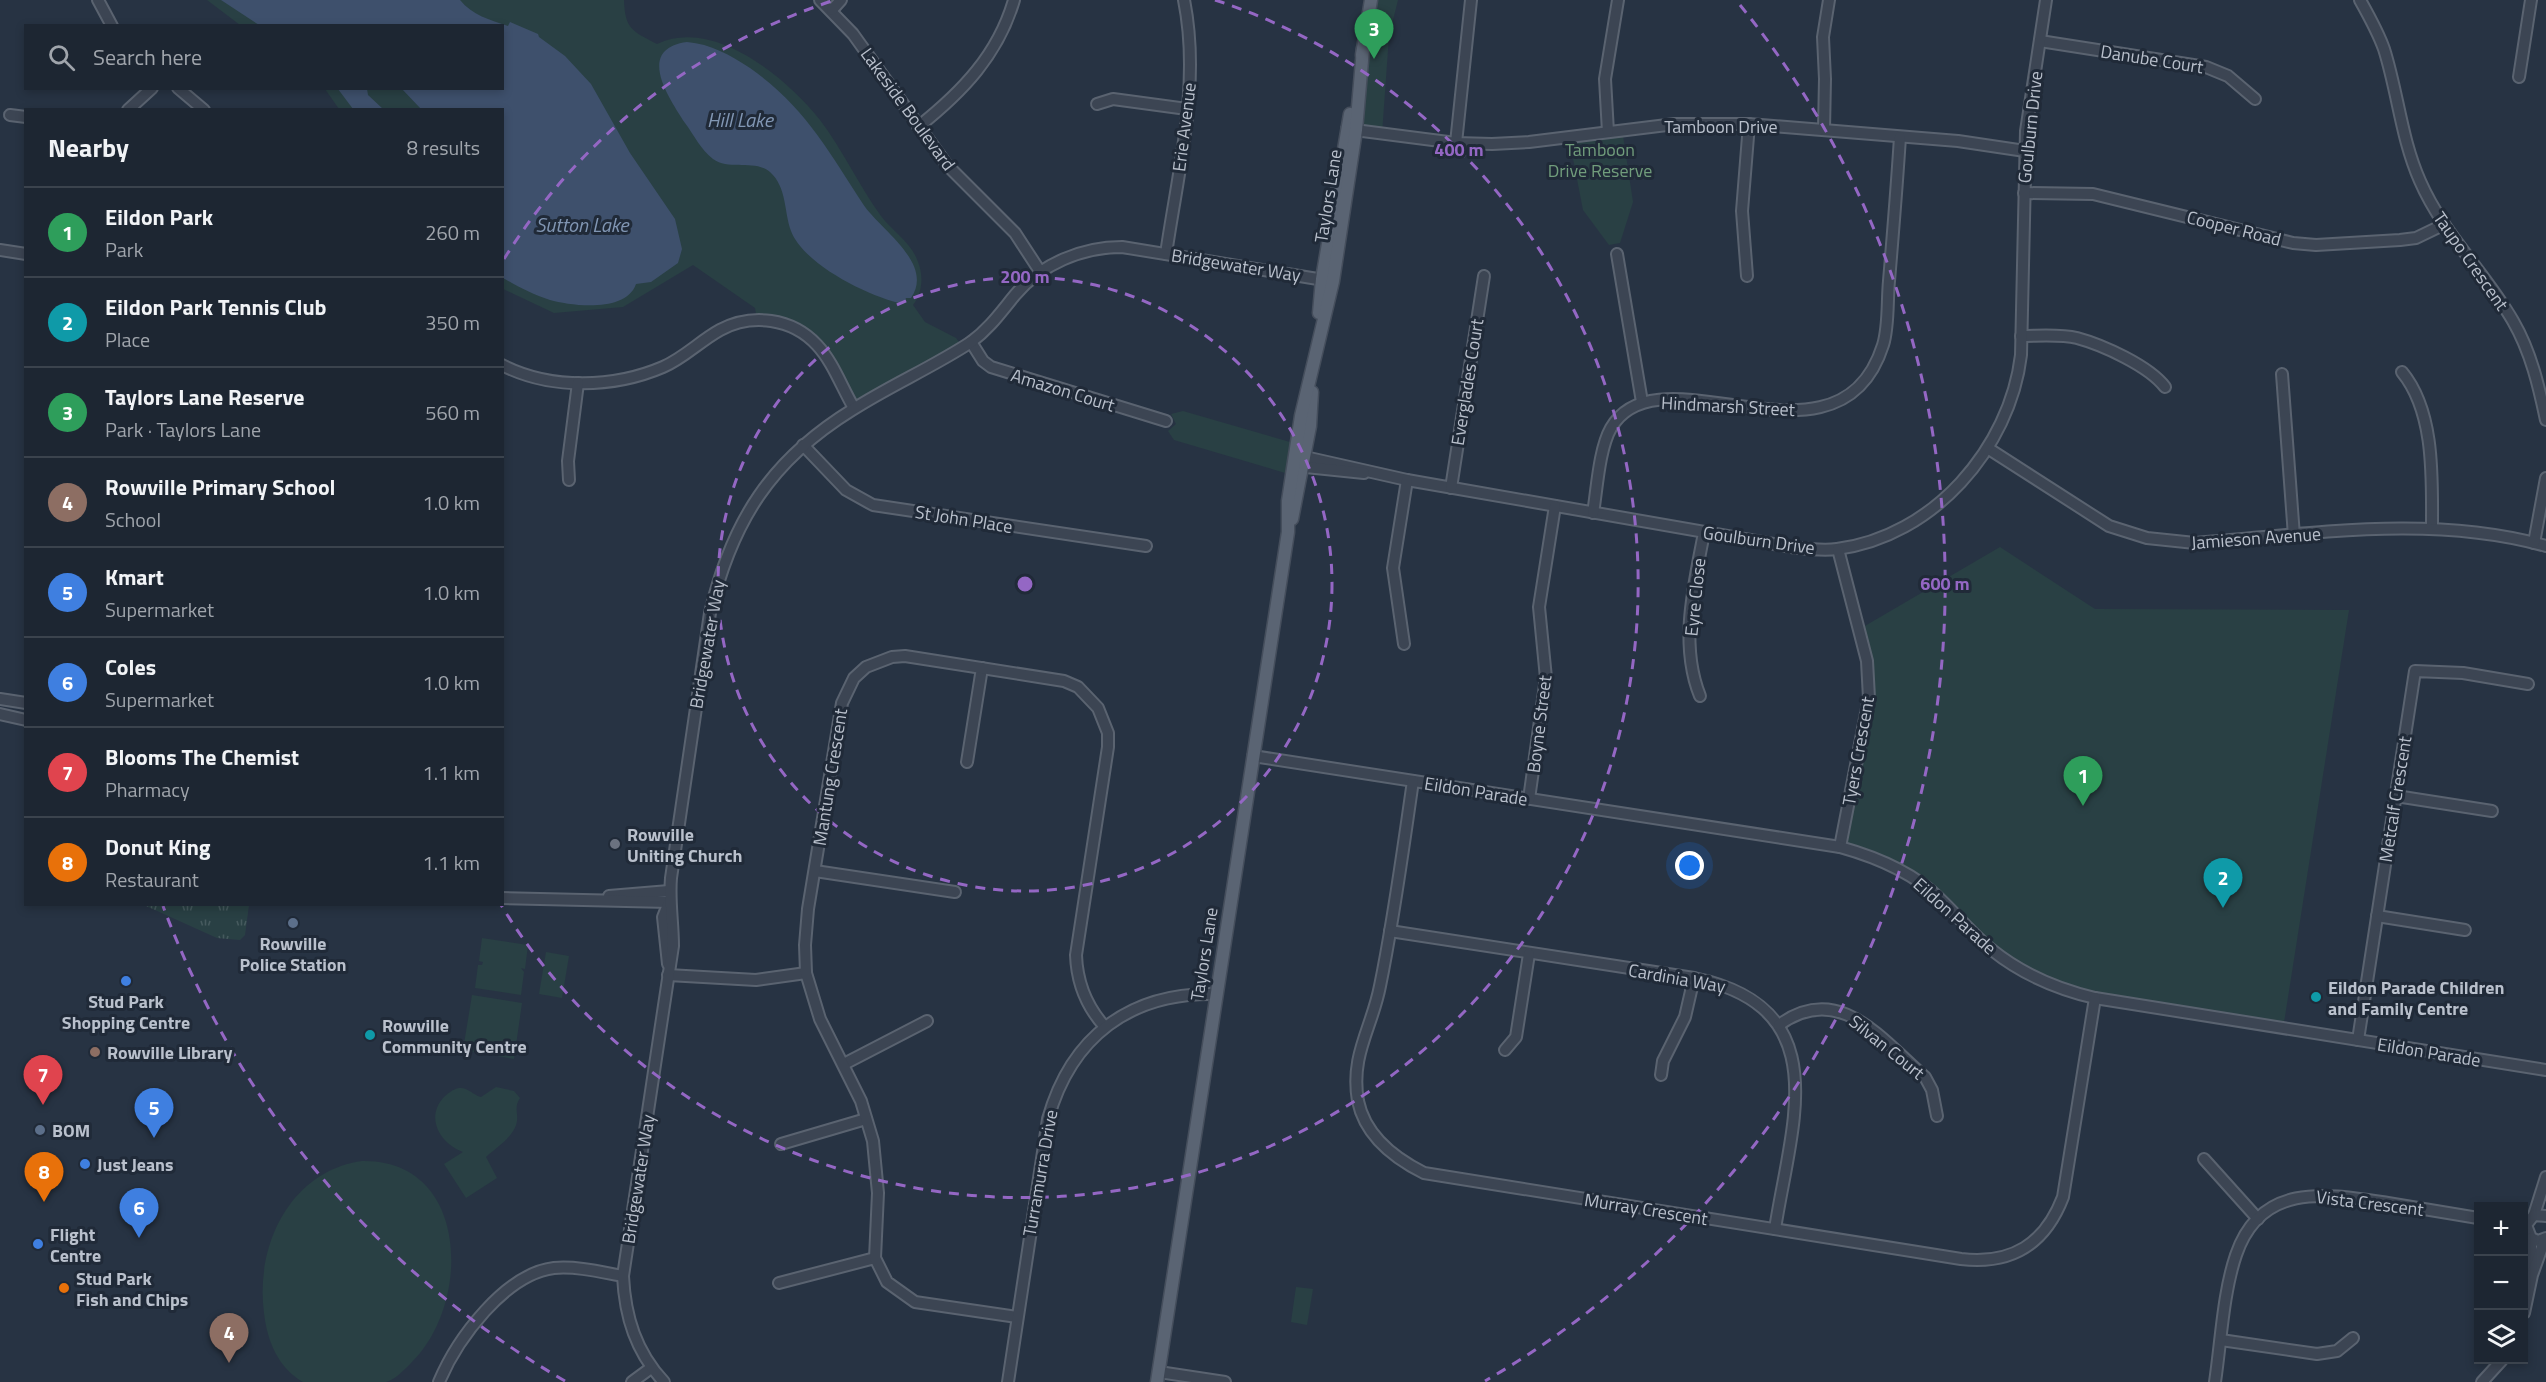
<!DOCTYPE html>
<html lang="en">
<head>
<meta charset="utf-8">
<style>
	body { margin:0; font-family:"Titillium Web",sans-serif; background:#2a323e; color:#f1f3f6 }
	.controls { position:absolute; right:18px; bottom:18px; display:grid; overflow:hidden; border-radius:0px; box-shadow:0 3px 9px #0003 }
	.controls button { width:54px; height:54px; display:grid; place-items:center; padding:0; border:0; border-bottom:2px solid #3b434d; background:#1d2632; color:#f1f3f6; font:30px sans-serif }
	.you { position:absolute; left:1690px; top:866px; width:21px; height:21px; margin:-15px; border:4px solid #fff; border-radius:50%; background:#1a73e8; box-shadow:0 0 0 9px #1a73e833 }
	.badge { display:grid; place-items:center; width:39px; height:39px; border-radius:50%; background:#93b8f7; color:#fff; font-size:20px; font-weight:700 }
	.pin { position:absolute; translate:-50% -50px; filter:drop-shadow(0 2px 3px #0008) }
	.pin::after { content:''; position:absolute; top:32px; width:21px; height:18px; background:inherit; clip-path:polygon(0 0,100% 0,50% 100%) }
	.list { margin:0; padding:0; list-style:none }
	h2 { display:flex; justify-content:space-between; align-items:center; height:78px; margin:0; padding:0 24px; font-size:26px }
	h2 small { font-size:20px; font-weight:400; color:#a0a5ac }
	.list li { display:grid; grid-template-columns:39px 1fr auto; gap:18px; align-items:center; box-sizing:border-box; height:90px; padding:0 24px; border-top:2px solid #3b434d }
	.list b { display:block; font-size:22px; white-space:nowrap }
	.list p { margin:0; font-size:20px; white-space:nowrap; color:#a0a5ac }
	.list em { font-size:20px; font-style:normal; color:#a0a5ac }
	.icon { flex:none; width:33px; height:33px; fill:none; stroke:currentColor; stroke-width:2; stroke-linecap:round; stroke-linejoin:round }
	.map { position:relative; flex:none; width:2546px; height:1382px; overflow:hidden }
	.search { position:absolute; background:#1d2632; box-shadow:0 3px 9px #0003; left:24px; top:24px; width:480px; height:66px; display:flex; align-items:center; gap:15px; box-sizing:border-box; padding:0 21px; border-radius:0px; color:#a0a5ac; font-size:22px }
	.panel { position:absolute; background:#1d2632; box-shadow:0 3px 9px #0003; left:24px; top:108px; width:480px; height:798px; border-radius:0px }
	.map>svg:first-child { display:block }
</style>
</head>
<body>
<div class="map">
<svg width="2546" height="1382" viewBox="0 0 2546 1382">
	<defs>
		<pattern id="grass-tufts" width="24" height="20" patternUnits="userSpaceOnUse" patternTransform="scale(1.5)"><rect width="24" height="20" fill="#294044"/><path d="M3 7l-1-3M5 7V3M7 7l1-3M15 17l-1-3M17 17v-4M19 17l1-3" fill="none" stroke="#465a5e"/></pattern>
	</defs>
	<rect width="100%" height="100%" fill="#273343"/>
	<path fill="url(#grass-tufts)" d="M144 905H249L245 935 240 940 217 938Z"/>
	<g fill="#294044">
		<path d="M207 0H624C625 29 632 31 657 44 713 17 786 77 820 120 843 150 859 186 881 216 893 232 912 243 918 262 924 277 922 293 913 305L925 322 956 338 963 347 854 408 828 361 803 334 757 320 755 308 693 265 623 307 554 313 503 289 502 110 339 109 325 89 502 88V26L240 25Z"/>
		<path d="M1371 0H1398L1389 36 1382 134 1355 130Z"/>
		<path d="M1622 129 1633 202 1620 243 1609 245 1583 210 1569 138Z"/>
		<path d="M1183 411 1297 444 1292 475 1174 440 1168 431 1176 424 1171 414Z"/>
		<path d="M2000 547 2095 609 2349 610 2283 1029 2095 998 2012 965 1924 886 1840 847 1869 698 1858 630Z"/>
		<path d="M482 938 528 945 525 969 521 968 524 972 521 995 475 988 478 965H482L483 962 479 961Z"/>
		<path d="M546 952 569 956 562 998 539 994Z"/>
		<path d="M472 995 522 1003 514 1059 463 1050Z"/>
		<path d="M496 1087 514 1091 520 1098C514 1107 518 1111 517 1121 515 1136 496 1148 486 1157L497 1178 466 1198 444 1164 463 1152C441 1144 425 1119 443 1098 447 1094 453 1089 459 1088 468 1087 473 1095 481 1097Z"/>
		<path d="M362 1161C470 1159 472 1304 411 1363 405 1369 395 1380 386 1382 369 1382 323 1382 303 1382 278 1368 267 1340 264 1313 255 1246 290 1171 362 1161Z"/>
		<path d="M1296 1287 1313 1289 1307 1325 1291 1322Z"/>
	</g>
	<g fill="#3e506c">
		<path d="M221 0H460C472 15 490 20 508 26L510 22 538 34 539 37 565 56 591 84 630 153 675 219 682 249 678 263 651 282 636 284C626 313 572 306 550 300 533 295 517 286 503 278L502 110 421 109 402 89 502 88V26L259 25Z"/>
		<path d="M687 42C711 44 730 55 750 68 804 106 828 150 863 204 879 229 935 263 911 298H906L903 304C870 297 804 265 791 231 784 212 787 187 770 172 755 159 730 171 713 159 701 150 694 135 685 123 669 98 635 49 687 42Z"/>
		<path d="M338 89H367L368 95 383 109H353Z"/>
	</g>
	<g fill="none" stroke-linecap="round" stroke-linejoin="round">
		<defs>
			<g id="minor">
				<path d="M98 0 112 26"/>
				<path d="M820 0 853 34 947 165 1015 233 1043 276"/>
				<path d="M2360 0C2369 16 2378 32 2384 49 2398 93 2401 138 2420 181 2443 234 2485 272 2513 321 2531 352 2539 387 2546 420"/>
				<path d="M832 10 841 0"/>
				<path d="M2040 41 2206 67 2228 76 2255 99"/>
				<path d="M2519 77 2531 0"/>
				<path d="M178 88 204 110"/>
				<path d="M1097 104 1113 99 1187 109"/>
				<path d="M128 110 152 88"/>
				<path d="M10 115 26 117"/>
				<path d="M918 127C962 92 998 55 1014 0"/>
				<path d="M1347 129 1456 143 1492 144 1529 142 1675 124H1749L1958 141 2025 151"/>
				<path d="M1824 129 1825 79 1823 37 1829 0"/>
				<path d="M1608 132 1605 79 1618 0"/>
				<path d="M1456 143 1471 0"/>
				<path d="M2024 193 2093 194 2293 243 2316 245 2400 240 2416 238 2443 225"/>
				<path d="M0 250 26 254"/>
				<path d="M1166 254C1178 171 1201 84 1184 0"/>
				<path d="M1617 254 1642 402"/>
				<path d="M1747 276 1742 211 1749 124"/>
				<path d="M2021 336C2039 336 2060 334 2077 338 2103 345 2149 366 2165 387"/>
				<path d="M971 342 983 361 991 367 1166 421"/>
				<path d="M502 365C551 390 614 388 663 367 684 358 700 341 720 330 752 313 792 318 817 345 833 362 842 388 854 408"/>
				<path d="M2402 372C2435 412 2432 478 2432 527"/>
				<path d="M2282 374 2294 536"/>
				<path d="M803 445 846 490 873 505 1146 546"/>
				<path d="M1989 449 2109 526 2147 538 2195 543C2311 534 2432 514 2546 546"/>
				<path d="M1296 455 1407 480 1791 547C1807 549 1822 551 1837 549 1933 537 2010 448 2021 355L2026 131 2046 0"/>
				<path d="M1296 466 1364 473"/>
				<path d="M569 480 568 461 578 383"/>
				<path d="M1451 488 1484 276"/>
				<path d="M1593 513C1597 489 1599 449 1611 428 1659 344 1839 484 1883 345 1889 326 1887 301 1889 281 1893 233 1897 185 1900 137"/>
				<path d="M2534 543 2546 478"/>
				<path d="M1838 549 1867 661 1869 698 1840 847"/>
				<path d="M1404 644 1393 568 1407 480"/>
				<path d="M1700 696C1679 644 1694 585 1704 533"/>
				<path d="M0 699 26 703"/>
				<path d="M0 714 26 720"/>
				<path d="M1253 756 1840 847C1876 857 1913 872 1940 899 1958 916 1973 935 1992 950 2023 975 2057 989 2095 998L2546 1070"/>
				<path d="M967 762 982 668"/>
				<path d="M1413 781C1403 849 1394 918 1380 986 1372 1028 1350 1055 1358 1101 1365 1135 1394 1158 1424 1173L1961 1259C2012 1265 2045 1244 2063 1197L2095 998"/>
				<path d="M2396 796 2492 811"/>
				<path d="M1529 799 1546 678 1539 607 1555 506"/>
				<path d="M815 871 955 892"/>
				<path d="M609 896 669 891"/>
				<path d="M502 898 669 902"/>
				<path d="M2377 916 2465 930"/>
				<path d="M1390 931 1694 978C1838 1007 1791 1125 1775 1229"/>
				<path d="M668 964 663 917 669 902"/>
				<path d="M668 975 756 980 806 973"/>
				<path d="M1779 1025C1839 981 1881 1039 1925 1077L1932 1090 1937 1116"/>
				<path d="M2358 1040 2415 671 2463 673 2528 684"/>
				<path d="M1505 1050 1516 1037 1529 954"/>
				<path d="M844 1064 927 1021"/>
				<path d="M1661 1075 1663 1061 1685 1017 1694 978"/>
				<path d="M781 1144 866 1119"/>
				<path d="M2204 1159 2258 1219"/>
				<path d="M2534 1215 2546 1177"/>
				<path d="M2546 1216 2534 1215 2526 1225 2531 1238 2538 1241 2546 1238"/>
				<path d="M2531 1238V1269"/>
				<path d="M779 1283 875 1258"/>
				<path d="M2524 1313 2532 1275 2545 1239"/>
				<path d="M1017 1317 915 1302 887 1282 875 1258 878 1193 873 1141 861 1101 820 1019 806 973 805 945 808 909 842 703 854 678 866 667 892 657 905 656 1064 681 1078 687 1098 708 1108 733V747L1076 955C1077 983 1086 1006 1105 1027"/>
				<path d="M2221 1340 2317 1354 2337 1351 2353 1338"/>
				<path d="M1159 1372 1225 1382"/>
				<path d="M439 1382C457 1339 505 1274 554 1268 577 1266 601 1272 623 1276"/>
				<path d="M632 1382 651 1368"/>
				<path d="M664 1382C636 1352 625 1317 623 1276L673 946C673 923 669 901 671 878L710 613C732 521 771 460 852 410 891 385 933 367 971 342 989 329 1001 312 1015 295 1041 264 1082 247 1122 247L1330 281"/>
				<path d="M1008 1382 1048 1119C1071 1037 1130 992 1216 994"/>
				<path d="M2215 1382C2221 1342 2223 1293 2236 1255 2261 1181 2328 1194 2388 1203 2418 1208 2448 1213 2478 1218"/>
				<path d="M2482 1382 2502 1360"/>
			</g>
			<g id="major">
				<path d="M1362 55 1371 0"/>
				<path d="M1319 313 1322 279 1350 114"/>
				<path d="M1292 519 1310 426 1312 392"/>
				<path d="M1157 1382 1288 532V501L1301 416 1333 281 1356 130 1363 49"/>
			</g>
		</defs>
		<use href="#minor" stroke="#5a6370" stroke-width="14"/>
		<use href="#major" stroke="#454e5c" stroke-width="15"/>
		<use href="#minor" stroke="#3c4553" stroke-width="10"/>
		<use href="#major" stroke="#5a6473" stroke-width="12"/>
	</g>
	<g fill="none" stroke="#9467c4" stroke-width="3" stroke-dasharray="10 8">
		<circle cx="1025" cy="584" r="307"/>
		<path d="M504 259A614 614 0 0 1 835 0M1215 0A614 614 0 1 1 501 905"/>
		<path d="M565 1381A920 920 0 0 1 163 906M1740 5A920 920 0 0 1 1485 1381"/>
	</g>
	<circle fill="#6b7280" stroke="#202a38" stroke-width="2" cx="615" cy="844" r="6"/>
	<g fill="#5c6f8a" stroke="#202a38" stroke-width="2">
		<circle cx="293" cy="923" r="6"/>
		<circle cx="40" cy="1130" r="6"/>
	</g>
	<g fill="#3f7fe0" stroke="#202a38" stroke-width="2">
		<circle cx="126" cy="981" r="6"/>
		<circle cx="85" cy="1164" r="6"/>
		<circle cx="38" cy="1244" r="6"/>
	</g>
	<g fill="#0f9aa8" stroke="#202a38" stroke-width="2">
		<circle cx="2316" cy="997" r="6"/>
		<circle cx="370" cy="1035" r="6"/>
	</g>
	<circle fill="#8d6e63" stroke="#202a38" stroke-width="2" cx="95" cy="1052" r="6"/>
	<circle fill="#e8710a" stroke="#202a38" stroke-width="2" cx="64" cy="1288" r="6"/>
	<g text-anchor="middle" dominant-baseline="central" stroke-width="6" stroke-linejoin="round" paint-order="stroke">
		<g font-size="18" fill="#b9c0cc" stroke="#202a38">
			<text transform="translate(2152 59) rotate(9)">Danube Court</text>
			<text transform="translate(908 109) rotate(54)">Lakeside Boulevard</text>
			<text x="1721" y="126">Tamboon Drive</text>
			<text transform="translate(1184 127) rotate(-83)">Erie Avenue</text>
			<text transform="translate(2030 127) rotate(-84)">Goulburn Drive</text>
			<text transform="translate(1328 196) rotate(-81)">Taylors Lane</text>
			<text transform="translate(2234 228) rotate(14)">Cooper Road</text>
			<text transform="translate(2471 261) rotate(55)">Taupo Crescent</text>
			<text transform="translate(1236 265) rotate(9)">Bridgewater Way</text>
			<text transform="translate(1467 382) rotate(-81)">Everglades Court</text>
			<text transform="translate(1063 390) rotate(17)">Amazon Court</text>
			<text transform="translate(1728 406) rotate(3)">Hindmarsh Street</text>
			<text transform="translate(964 519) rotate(9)">St John Place</text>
			<text transform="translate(2256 538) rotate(-4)">Jamieson Avenue</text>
			<text transform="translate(1759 540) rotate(8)">Goulburn Drive</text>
			<text transform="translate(1695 597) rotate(-84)">Eyre Close</text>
			<text transform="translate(707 644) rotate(-80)">Bridgewater Way</text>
			<text transform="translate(1539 724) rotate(-83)">Boyne Street</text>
			<text transform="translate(1858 751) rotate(-80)">Tyers Crescent</text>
			<text transform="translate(830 777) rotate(-81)">Mantung Crescent</text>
			<text transform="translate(1476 791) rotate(9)">Eildon Parade</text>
			<text transform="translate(2395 799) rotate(-81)">Metcalf Crescent</text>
			<text transform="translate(1955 916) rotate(42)">Eildon Parade</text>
			<text transform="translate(1204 954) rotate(-81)">Taylors Lane</text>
			<text transform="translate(1677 978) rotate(10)">Cardinia Way</text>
			<text transform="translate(1887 1047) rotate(39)">Silvan Court</text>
			<text transform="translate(2429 1052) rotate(9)">Eildon Parade</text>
			<text transform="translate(1040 1173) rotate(-80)">Turramurra Drive</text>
			<text transform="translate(638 1179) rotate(-81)">Bridgewater Way</text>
			<text transform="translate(2370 1203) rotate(7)">Vista Crescent</text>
			<text transform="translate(1646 1209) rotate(9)">Murray Crescent</text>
		</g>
		<g font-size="18" fill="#719d7c" stroke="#202a38">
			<text x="1600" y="149">Tamboon<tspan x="1600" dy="21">Drive Reserve</tspan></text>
		</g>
		<g font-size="18" font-weight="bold" fill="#b9c0cc" stroke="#202a38" text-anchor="start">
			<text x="627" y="834">Rowville<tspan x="627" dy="21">Uniting Church</tspan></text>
			<text x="293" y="943" text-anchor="middle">Rowville<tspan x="293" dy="21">Police Station</tspan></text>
			<text x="2328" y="987">Eildon Parade Children<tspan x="2328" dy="21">and Family Centre</tspan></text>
			<text x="126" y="1001" text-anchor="middle">Stud Park<tspan x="126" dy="21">Shopping Centre</tspan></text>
			<text x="382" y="1025">Rowville<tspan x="382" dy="21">Community Centre</tspan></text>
			<text x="107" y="1052">Rowville Library</text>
			<text x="52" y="1130">BOM</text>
			<text x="97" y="1164">Just Jeans</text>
			<text x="50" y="1234">Flight<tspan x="50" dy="21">Centre</tspan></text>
			<text x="76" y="1278">Stud Park<tspan x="76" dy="21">Fish and Chips</tspan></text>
		</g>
		<g font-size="20" font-style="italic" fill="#8196b3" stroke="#202a38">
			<text x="740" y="119">Hill Lake</text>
			<text x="582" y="224">Sutton Lake</text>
		</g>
	</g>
	<circle cx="1025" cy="584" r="9" fill="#9467c4" stroke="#202a38" stroke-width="3"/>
	<g font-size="18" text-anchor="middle" font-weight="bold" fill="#9467c4" stroke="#202a38" stroke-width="6" stroke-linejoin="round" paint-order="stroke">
		<text x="1459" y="156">400 m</text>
		<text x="1025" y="283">200 m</text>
		<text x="1945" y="590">600 m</text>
	</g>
</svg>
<div class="controls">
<button>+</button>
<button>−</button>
<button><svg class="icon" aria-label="layers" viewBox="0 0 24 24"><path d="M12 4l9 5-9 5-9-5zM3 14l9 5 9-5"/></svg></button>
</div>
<div class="you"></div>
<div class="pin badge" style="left:2083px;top:806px;background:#2e9e5b">1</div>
<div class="pin badge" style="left:2223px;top:908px;background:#0f9aa8">2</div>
<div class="pin badge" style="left:1374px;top:59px;background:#2e9e5b">3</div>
<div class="pin badge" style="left:229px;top:1363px;background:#8d6e63">4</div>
<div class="pin badge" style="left:154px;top:1138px;background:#3f7fe0">5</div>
<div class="pin badge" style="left:139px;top:1238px;background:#3f7fe0">6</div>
<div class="pin badge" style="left:43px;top:1105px;background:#e0444e">7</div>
<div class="pin badge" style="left:44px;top:1202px;background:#e8710a">8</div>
<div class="search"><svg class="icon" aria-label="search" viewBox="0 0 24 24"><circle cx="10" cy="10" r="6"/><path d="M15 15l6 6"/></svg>Search here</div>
<section class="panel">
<h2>Nearby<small>8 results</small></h2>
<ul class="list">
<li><span class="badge" style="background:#2e9e5b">1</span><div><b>Eildon Park</b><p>Park</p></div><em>260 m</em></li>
<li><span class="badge" style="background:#0f9aa8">2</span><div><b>Eildon Park Tennis Club</b><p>Place</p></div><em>350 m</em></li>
<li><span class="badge" style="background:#2e9e5b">3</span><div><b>Taylors Lane Reserve</b><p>Park · Taylors Lane</p></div><em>560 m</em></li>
<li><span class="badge" style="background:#8d6e63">4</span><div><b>Rowville Primary School</b><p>School</p></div><em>1.0 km</em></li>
<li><span class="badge" style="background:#3f7fe0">5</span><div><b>Kmart</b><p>Supermarket</p></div><em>1.0 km</em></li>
<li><span class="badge" style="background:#3f7fe0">6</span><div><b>Coles</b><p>Supermarket</p></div><em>1.0 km</em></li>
<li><span class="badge" style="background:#e0444e">7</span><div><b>Blooms The Chemist</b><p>Pharmacy</p></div><em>1.1 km</em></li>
<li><span class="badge" style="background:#e8710a">8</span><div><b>Donut King</b><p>Restaurant</p></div><em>1.1 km</em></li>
</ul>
</section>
</div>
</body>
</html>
